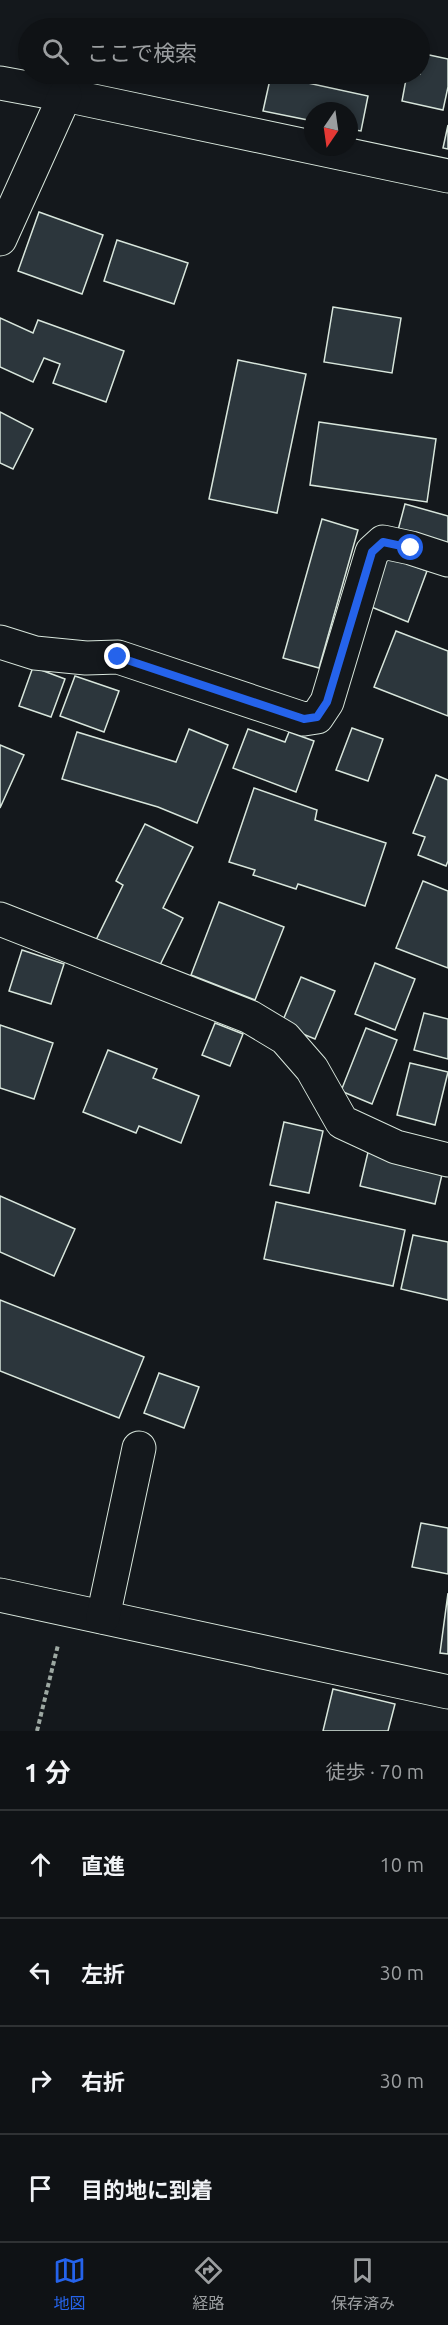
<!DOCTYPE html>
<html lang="ja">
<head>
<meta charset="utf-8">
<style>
	body { margin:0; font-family:Ubuntu,"Noto Sans JP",sans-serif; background:#181b1e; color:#f1f3f6 }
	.compass { position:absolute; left:304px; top:102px; width:54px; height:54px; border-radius:50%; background:#0f1215; box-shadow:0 3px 9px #0003; rotate:193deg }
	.stop { position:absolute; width:18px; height:18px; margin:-14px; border:4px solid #2563eb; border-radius:50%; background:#fff }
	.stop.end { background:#2563eb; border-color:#fff; box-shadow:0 2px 6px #0008 }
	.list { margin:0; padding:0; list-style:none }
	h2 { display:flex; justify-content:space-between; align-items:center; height:78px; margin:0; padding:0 24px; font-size:26px }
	h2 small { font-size:20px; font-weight:400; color:#9b9ea0 }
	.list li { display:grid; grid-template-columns:39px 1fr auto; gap:18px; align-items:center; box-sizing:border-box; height:108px; padding:0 24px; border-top:2px solid #2f3234 }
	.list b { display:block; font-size:22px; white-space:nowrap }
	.list em { font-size:20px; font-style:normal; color:#9b9ea0 }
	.icon { flex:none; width:33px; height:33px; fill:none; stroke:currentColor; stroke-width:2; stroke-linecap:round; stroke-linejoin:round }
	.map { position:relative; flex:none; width:448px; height:1731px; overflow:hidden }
	.search { position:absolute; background:#0f1215; box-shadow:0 3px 9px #0003; left:18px; right:18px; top:18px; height:66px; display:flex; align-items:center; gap:15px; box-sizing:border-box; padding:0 21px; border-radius:33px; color:#9b9ea0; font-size:22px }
	.sheet { height:510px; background:#0f1215 }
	nav { display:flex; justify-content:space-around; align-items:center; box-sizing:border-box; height:84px; border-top:2px solid #2f3234; background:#0f1215; font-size:16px; color:#9b9ea0 }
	nav a { display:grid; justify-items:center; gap:3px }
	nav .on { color:#2563eb }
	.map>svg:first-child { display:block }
</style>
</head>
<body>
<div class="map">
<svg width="448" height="1731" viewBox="0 0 448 1731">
	<rect width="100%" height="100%" fill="#14181c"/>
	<g fill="#2c363c" stroke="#d8e6dc" stroke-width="1.5">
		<path d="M420 53 448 59V87L443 110 402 101 407 74H420Z"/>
		<path d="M271 75 368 96 361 131 349 129V111H313V121L263 111Z"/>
		<path d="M448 125V149L443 148Z"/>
		<path d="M39 212 103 235 82 294 18 271Z"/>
		<path d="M117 240 188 263 174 304 104 281Z"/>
		<path d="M333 307 401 318 392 373 324 362Z"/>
		<path d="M0 318 33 333 38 320 124 351 106 402 53 383 60 364 44 358 33 382 0 367Z"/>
		<path d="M238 360 306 374 277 513 209 499Z"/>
		<path d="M0 412 33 429 13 469 0 463Z"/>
		<path d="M319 422 436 439 427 502 310 485Z"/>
		<path d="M405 504 448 516V548L397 534Z"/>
		<path d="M322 519 358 530 319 668 283 658Z"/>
		<path d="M388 556 427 571 408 622 369 606Z"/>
		<path d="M396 631 448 651V716L374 687Z"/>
		<path d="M33 667 65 679 51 717 19 706Z"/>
		<path d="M75 676 119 691 104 732 60 716Z"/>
		<path d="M352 728 383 739 368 781 336 770Z"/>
		<path d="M189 729 228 745 197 823 158 807 62 779 77 732 176 762Z"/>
		<path d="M248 729 285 742 289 732 314 741 296 792 233 768Z"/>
		<path d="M0 745 24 755 0 808Z"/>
		<path d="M436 775 448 780V861L446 866 418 855 425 837 413 833Z"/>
		<path d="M254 788 317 810 315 820 386 843 365 906 298 884 296 889 253 875 255 870 229 862Z"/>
		<path d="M145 824 193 847 163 908 183 918 157 971 96 940 123 885 116 881Z"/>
		<path d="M423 881 448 891V968L396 948Z"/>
		<path d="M219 902 284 927 255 1000 191 975Z"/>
		<path d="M22 950 64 964 51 1004 9 991Z"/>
		<path d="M375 963 415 979 395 1030 355 1014Z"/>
		<path d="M301 977 335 991 315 1039 281 1025Z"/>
		<path d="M424 1013 448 1019V1059L414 1050Z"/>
		<path d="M215 1023 243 1034 230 1066 202 1055Z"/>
		<path d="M0 1025 53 1043 34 1099 0 1088Z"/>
		<path d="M366 1028 397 1040 372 1104 341 1091Z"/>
		<path d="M108 1050 157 1069 153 1078 199 1096 181 1143 139 1126 136 1133 83 1112Z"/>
		<path d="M410 1063 448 1072 435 1125 397 1115Z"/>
		<path d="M284 1122 323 1131 309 1193 270 1185Z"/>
		<path d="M369 1148 444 1166 435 1204 360 1186Z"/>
		<path d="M0 1196 75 1229 54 1276 0 1252Z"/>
		<path d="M276 1202 405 1230 393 1286 264 1259Z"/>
		<path d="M413 1235 448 1242V1300L401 1289Z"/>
		<path d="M0 1300 144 1357 119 1418 0 1371Z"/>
		<path d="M159 1373 199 1387 184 1428 144 1413Z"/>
		<path d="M421 1523 448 1528V1574L412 1567Z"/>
		<path d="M448 1593V1654L440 1653Z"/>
		<path d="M333 1689 395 1704 388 1731H323Z"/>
	</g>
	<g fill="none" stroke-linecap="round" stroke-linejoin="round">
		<defs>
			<g id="minor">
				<path d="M0 83 65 95 448 176"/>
				<path d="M0 239 65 95"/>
				<path d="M0 642 35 653 86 658 118 657 304 719 317 717 327 702 372 552 383 542 411 548 448 560"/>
				<path d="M0 919 250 1017 285 1038 312 1069 342 1122 396 1147 448 1160"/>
				<path d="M0 1595 448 1692"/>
				<path d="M103 1617 139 1448"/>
			</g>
		</defs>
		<use href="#minor" stroke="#d8e6dc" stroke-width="35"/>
		<path stroke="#9da8a2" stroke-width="4" stroke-dasharray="4.5 3" stroke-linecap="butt" d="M37 1731 58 1645"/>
		<use href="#minor" stroke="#14181c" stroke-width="33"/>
	</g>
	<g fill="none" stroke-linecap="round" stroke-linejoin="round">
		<path stroke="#2563eb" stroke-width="8" d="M118 657 304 719 317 717 327 702 372 552 383 542 411 548"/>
	</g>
</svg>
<svg class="compass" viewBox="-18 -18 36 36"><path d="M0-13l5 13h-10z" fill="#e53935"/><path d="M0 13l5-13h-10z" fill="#9b9ea0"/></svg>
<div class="stop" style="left:411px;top:548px"></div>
<div class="stop end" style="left:118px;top:657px"></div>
<div class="search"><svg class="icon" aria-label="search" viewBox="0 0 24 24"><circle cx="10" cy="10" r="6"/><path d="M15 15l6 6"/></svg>ここで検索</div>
</div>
<section class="sheet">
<h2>1 分<small>徒歩 · 70 m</small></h2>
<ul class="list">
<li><svg class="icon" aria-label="ahead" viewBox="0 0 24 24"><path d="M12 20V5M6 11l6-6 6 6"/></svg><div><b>直進</b></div><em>10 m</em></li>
<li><svg class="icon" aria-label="left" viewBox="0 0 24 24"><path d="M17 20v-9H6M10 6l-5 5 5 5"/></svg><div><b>左折</b></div><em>30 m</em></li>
<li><svg class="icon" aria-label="right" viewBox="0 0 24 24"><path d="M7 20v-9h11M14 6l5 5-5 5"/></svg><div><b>右折</b></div><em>30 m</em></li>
<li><svg class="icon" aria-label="arrive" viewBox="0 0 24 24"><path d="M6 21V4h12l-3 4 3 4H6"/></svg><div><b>目的地に到着</b></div></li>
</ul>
</section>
<nav>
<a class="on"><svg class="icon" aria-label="map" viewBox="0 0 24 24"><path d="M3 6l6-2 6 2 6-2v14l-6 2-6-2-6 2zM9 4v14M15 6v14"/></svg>地図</a>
<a><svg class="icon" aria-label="directions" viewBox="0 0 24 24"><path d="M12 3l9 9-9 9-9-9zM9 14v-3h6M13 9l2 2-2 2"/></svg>経路</a>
<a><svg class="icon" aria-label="saved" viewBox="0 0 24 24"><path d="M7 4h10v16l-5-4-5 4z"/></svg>保存済み</a>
</nav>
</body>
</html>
